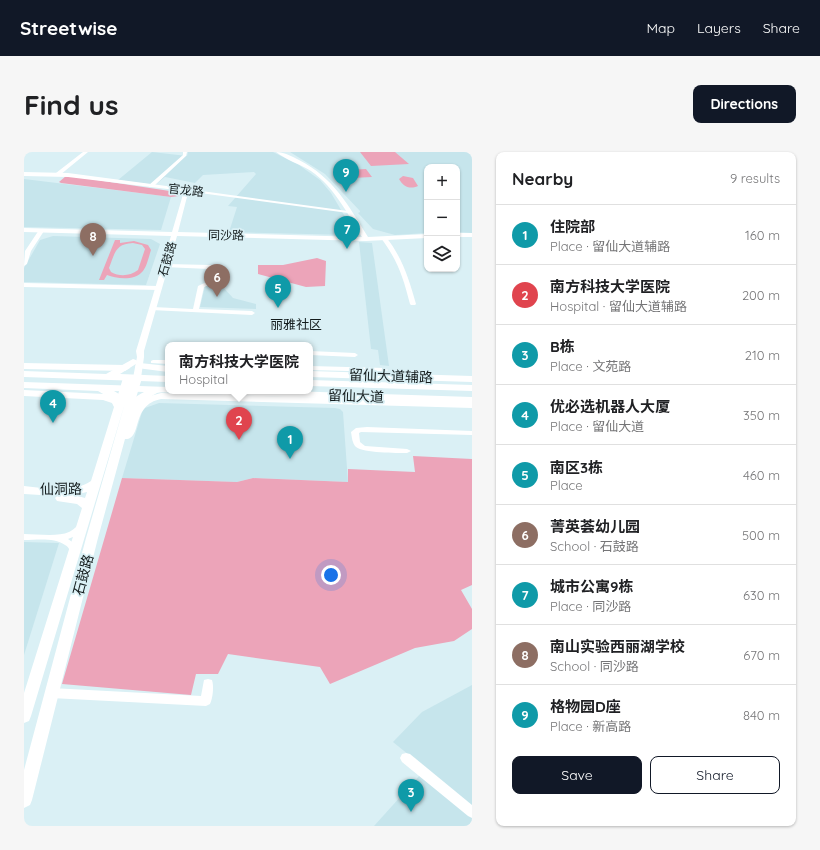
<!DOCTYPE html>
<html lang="en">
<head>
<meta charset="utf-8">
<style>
	body { margin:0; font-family:Quicksand,"Noto Sans SC",sans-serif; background:#f6f6f6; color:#202124 }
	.controls { position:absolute; right:12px; top:12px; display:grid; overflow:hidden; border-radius:8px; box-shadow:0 1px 3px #0004 }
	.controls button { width:36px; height:36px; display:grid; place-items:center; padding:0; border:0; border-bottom:1px solid #e0e0e0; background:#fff; color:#202124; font:20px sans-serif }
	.you { position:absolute; left:307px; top:423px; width:14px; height:14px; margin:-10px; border:3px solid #fff; border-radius:50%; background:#1a73e8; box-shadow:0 0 0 6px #1a73e833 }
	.badge { display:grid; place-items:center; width:26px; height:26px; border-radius:50%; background:#111827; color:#fff; font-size:13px; font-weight:700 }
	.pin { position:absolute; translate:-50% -33px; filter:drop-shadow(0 1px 2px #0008) }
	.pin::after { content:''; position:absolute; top:21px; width:14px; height:12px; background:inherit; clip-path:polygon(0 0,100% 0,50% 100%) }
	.popup { position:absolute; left:141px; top:190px; width:148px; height:52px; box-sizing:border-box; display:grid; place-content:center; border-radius:8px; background:#fff; filter:drop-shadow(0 1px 3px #0005); font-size:13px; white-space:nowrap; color:#757577 }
	.popup b { font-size:15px; color:#202124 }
	.popup::after { content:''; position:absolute; left:50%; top:100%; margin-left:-8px; border:8px solid transparent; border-top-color:#fff }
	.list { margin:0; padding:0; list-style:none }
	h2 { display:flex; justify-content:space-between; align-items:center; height:52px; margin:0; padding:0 16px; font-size:17px }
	h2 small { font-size:13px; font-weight:400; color:#757577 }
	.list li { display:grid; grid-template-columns:26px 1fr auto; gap:12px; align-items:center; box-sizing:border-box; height:60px; padding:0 16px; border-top:1px solid #e0e0e0 }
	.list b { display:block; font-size:15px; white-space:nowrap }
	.list p { margin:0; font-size:13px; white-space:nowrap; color:#757577 }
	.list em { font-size:13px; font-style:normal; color:#757577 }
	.actions { display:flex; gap:8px; padding:12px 16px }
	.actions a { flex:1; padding:9px 0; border:1px solid #111827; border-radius:8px; text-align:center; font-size:14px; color:#111827 }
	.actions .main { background:#111827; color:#fff }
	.icon { flex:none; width:22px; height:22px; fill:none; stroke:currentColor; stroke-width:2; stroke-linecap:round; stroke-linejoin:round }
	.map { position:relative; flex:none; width:448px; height:674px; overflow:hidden; border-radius:8px }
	header { display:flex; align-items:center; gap:24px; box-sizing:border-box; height:56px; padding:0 20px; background:#111827; color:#fff }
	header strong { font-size:19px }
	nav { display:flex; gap:22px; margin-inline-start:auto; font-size:14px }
	.intro { display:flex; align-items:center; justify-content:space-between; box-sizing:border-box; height:96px; padding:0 24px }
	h1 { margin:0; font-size:28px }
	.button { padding:10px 18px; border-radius:8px; background:#111827; color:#fff; font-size:14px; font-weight:700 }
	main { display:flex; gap:24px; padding:0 24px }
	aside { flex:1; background:#fff; border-radius:8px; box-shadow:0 1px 3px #0004 }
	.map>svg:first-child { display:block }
</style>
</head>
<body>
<header>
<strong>Streetwise</strong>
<nav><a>Map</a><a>Layers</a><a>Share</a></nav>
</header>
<div class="intro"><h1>Find us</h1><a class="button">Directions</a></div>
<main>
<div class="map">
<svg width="448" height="674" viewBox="0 0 448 674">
	<rect width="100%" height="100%" fill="#daf0f5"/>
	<g fill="#c6e5ec">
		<path d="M128 0 163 4 164 0H249L275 13 296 28 307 41 330 80 325 83 205 80 213 55 204 54 232 22 230 20 179 23 171 31 141 25 131 33 94 28Z"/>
		<path d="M266 0H448V81L433 80V15H403V81L371 83 349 77 334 61 336 60V59L301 22Z"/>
		<path d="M0 27 107 40 147 45 137 78 0 75Z"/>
		<path d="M29 84 127 87 136 92 122 133 0 130V116L16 88Z"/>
		<path d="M335 90 348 91 365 214 356 213 354 198 347 197Z"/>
		<path d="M181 134H198L209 146 232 152V157L176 155Z"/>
		<path d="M135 251 311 256 316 257 319 260 324 330 229 326 213 330 98 326 118 260 121 256Z"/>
		<path d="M0 390 35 391 0 503Z"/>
		<path d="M448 533V654L369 590 398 560Z"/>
		<path d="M396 623 448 665V674H350Z"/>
	</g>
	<g fill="#eca4b9" fill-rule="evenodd">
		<path d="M336 0H371L385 12 347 14Z"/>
		<path d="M342 17 348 25 328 26 323 18Z"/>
		<path d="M42 24H46L159 41 155 44 147 45 37 31 35 30Z"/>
		<path d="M379 24 389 26 394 34C385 38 379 34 375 27Z"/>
		<path d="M91 88H96V91L110 89 124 93 127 98C125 104 123 114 119 119 111 129 93 127 83 123L80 128H75ZM109 91 118 93 121 97 114 118C106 124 96 125 87 120L85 116C91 101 91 92 109 91Z"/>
		<path d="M293 106 302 109 301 134 282 135 234 122V113H259Z"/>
		<path d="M389 304 448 307V433L437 438 448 457V477L430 489 391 496 306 532 296 515 204 502 194 522H172L167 543 38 532 98 326 213 330 229 326 324 330V317L391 320Z"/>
	</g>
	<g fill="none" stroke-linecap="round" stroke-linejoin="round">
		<g fill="#fff" fill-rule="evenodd">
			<path d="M59 0H64L36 23H32V21Z"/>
			<path d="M159 0H163L162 4 129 35H125V33L159 3Z"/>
			<path d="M163 37 324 59 326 60 324 61 161 39V37Z"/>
			<path d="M15 78 20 79 7 99 3 112 0 114 1 99Z"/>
			<path d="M358 85H362C378 105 385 127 392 152L391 153H387L386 152C379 125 374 109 357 86Z"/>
			<path d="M142 112 186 113 194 116 192 130 180 135 175 157 228 159 231 161 228 163 127 158 126 157 129 155 169 157 174 134 187 128 189 118 185 117 140 115V113Z"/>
			<path d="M0 131 135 134 138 136 135 138 0 135Z"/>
			<path d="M286 199 331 201 334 203 331 205 286 203Z"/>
			<path d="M129 208H144V212L127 211V209Z"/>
			<path d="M286 214 361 216 364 218 361 220 286 218Z"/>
			<path d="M343 275 448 279V283L337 280 335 281 336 290 341 294 383 297 387 299 383 301C373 301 339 301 332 295 328 291 328 285 327 280L332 276Z"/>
			<path d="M58 371 61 372 62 374C58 381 52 384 44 387L51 392 55 401 54 403H48C46 399 45 395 41 393 30 385 12 388 0 388V382C13 382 34 385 45 380 50 378 53 373 58 371Z"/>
			<path d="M184 527 188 528C190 534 189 546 186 552L182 554 27 546 23 544 22 541 23 538 27 536 177 544 180 528Z"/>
			<path d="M382 601 386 602 448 653V666L444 664 378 610 376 606 378 602Z"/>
		</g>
		<g fill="#fff" fill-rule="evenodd">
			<path d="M252 0C260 0 267 4 275 8 310 26 324 53 344 85L403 82V86L342 89 153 84 120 199V205L117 226 116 228H110L109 226 113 205 112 199 147 84 0 80V76L148 80 160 39 44 25 0 24V20L44 21 165 37 154 80 338 85C323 61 311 36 287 19 276 12 262 8 252 0Z"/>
			<rect x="433" y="81" width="15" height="4"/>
		</g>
		<g fill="#fff" fill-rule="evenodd">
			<path d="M0 211 101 213 106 216 101 219 0 217Z"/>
			<path d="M116 211 144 214V220L113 216 111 214Z"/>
			<path d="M286 219 448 224V230L286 225Z"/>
			<path d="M104 223 108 226 113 223 118 226 109 256 119 246 137 241 448 250V256L137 247C106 253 119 288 101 287L74 386 8 648 6 653 0 656V618L62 386 101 251 7 564 5 569 0 571V541L58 356 53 352 33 349 31 346 33 344 0 342V334C22 336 47 342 67 329L90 255 88 251 79 248 0 244V238L80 242 93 246 99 226ZM63 340 61 346 50 343Z"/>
		</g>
		<g fill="#fff" fill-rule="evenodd">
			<path d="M109 207 112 208 114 210 112 212 96 222 144 224V230L0 225V219L82 222Z"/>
			<path d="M286 228 448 233V239L286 234Z"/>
			<path d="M0 230 144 235V239H148C144 242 138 239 133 241 129 243 124 246 119 249 111 252 111 262 101 259L100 257C106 248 111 245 120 240L90 239 95 242 100 254 95 257 91 256 86 246 74 239 0 236Z"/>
			<path d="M163 239H265L448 245V251L168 242Z"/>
		</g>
	</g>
	<g text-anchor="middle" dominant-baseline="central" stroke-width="3.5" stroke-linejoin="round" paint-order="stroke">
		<g font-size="12" fill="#141c1d" stroke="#daf0f5">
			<text transform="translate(162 38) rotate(6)">官龙路</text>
			<text transform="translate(202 83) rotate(1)">同沙路</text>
			<text transform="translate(143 107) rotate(-74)">石鼓路</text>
		</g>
		<g font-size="13" fill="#141c1d" stroke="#daf0f5">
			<text x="272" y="172">丽雅社区</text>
		</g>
		<g font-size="14" fill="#141c1d" stroke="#daf0f5">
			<text transform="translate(367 224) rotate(2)">留仙大道辅路</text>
			<text transform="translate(332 244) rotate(2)">留仙大道</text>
			<text transform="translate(37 337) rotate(-1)">仙洞路</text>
			<text transform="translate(59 423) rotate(-75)">石鼓路</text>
		</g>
	</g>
</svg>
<div class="controls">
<button>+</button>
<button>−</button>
<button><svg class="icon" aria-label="layers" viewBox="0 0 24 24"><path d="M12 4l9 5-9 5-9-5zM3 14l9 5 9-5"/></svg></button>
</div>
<div class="you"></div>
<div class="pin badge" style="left:266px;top:307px;background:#0f9aa8">1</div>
<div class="pin badge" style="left:215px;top:288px;background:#e0444e">2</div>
<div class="popup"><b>南方科技大学医院</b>Hospital</div>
<div class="pin badge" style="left:387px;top:660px;background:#0f9aa8">3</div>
<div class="pin badge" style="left:29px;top:271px;background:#0f9aa8">4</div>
<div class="pin badge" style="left:254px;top:156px;background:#0f9aa8">5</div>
<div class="pin badge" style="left:193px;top:145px;background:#8d6e63">6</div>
<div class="pin badge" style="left:323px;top:97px;background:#0f9aa8">7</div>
<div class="pin badge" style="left:69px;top:104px;background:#8d6e63">8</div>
<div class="pin badge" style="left:322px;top:40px;background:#0f9aa8">9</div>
</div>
<aside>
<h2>Nearby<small>9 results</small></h2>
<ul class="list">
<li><span class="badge" style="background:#0f9aa8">1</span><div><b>住院部</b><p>Place · 留仙大道辅路</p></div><em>160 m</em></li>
<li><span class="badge" style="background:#e0444e">2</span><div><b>南方科技大学医院</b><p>Hospital · 留仙大道辅路</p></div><em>200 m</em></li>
<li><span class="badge" style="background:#0f9aa8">3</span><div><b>B栋</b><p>Place · 文苑路</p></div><em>210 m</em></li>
<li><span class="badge" style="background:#0f9aa8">4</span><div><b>优必选机器人大厦</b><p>Place · 留仙大道</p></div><em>350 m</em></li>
<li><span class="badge" style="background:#0f9aa8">5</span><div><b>南区3栋</b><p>Place</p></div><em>460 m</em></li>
<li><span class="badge" style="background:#8d6e63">6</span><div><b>菁英荟幼儿园</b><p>School · 石鼓路</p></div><em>500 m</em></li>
<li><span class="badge" style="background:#0f9aa8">7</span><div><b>城市公寓9栋</b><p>Place · 同沙路</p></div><em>630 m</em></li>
<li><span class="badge" style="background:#8d6e63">8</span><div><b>南山实验西丽湖学校</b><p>School · 同沙路</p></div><em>670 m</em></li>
<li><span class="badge" style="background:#0f9aa8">9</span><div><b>格物园D座</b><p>Place · 新高路</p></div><em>840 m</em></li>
</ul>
<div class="actions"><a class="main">Save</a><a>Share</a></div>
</aside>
</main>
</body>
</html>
